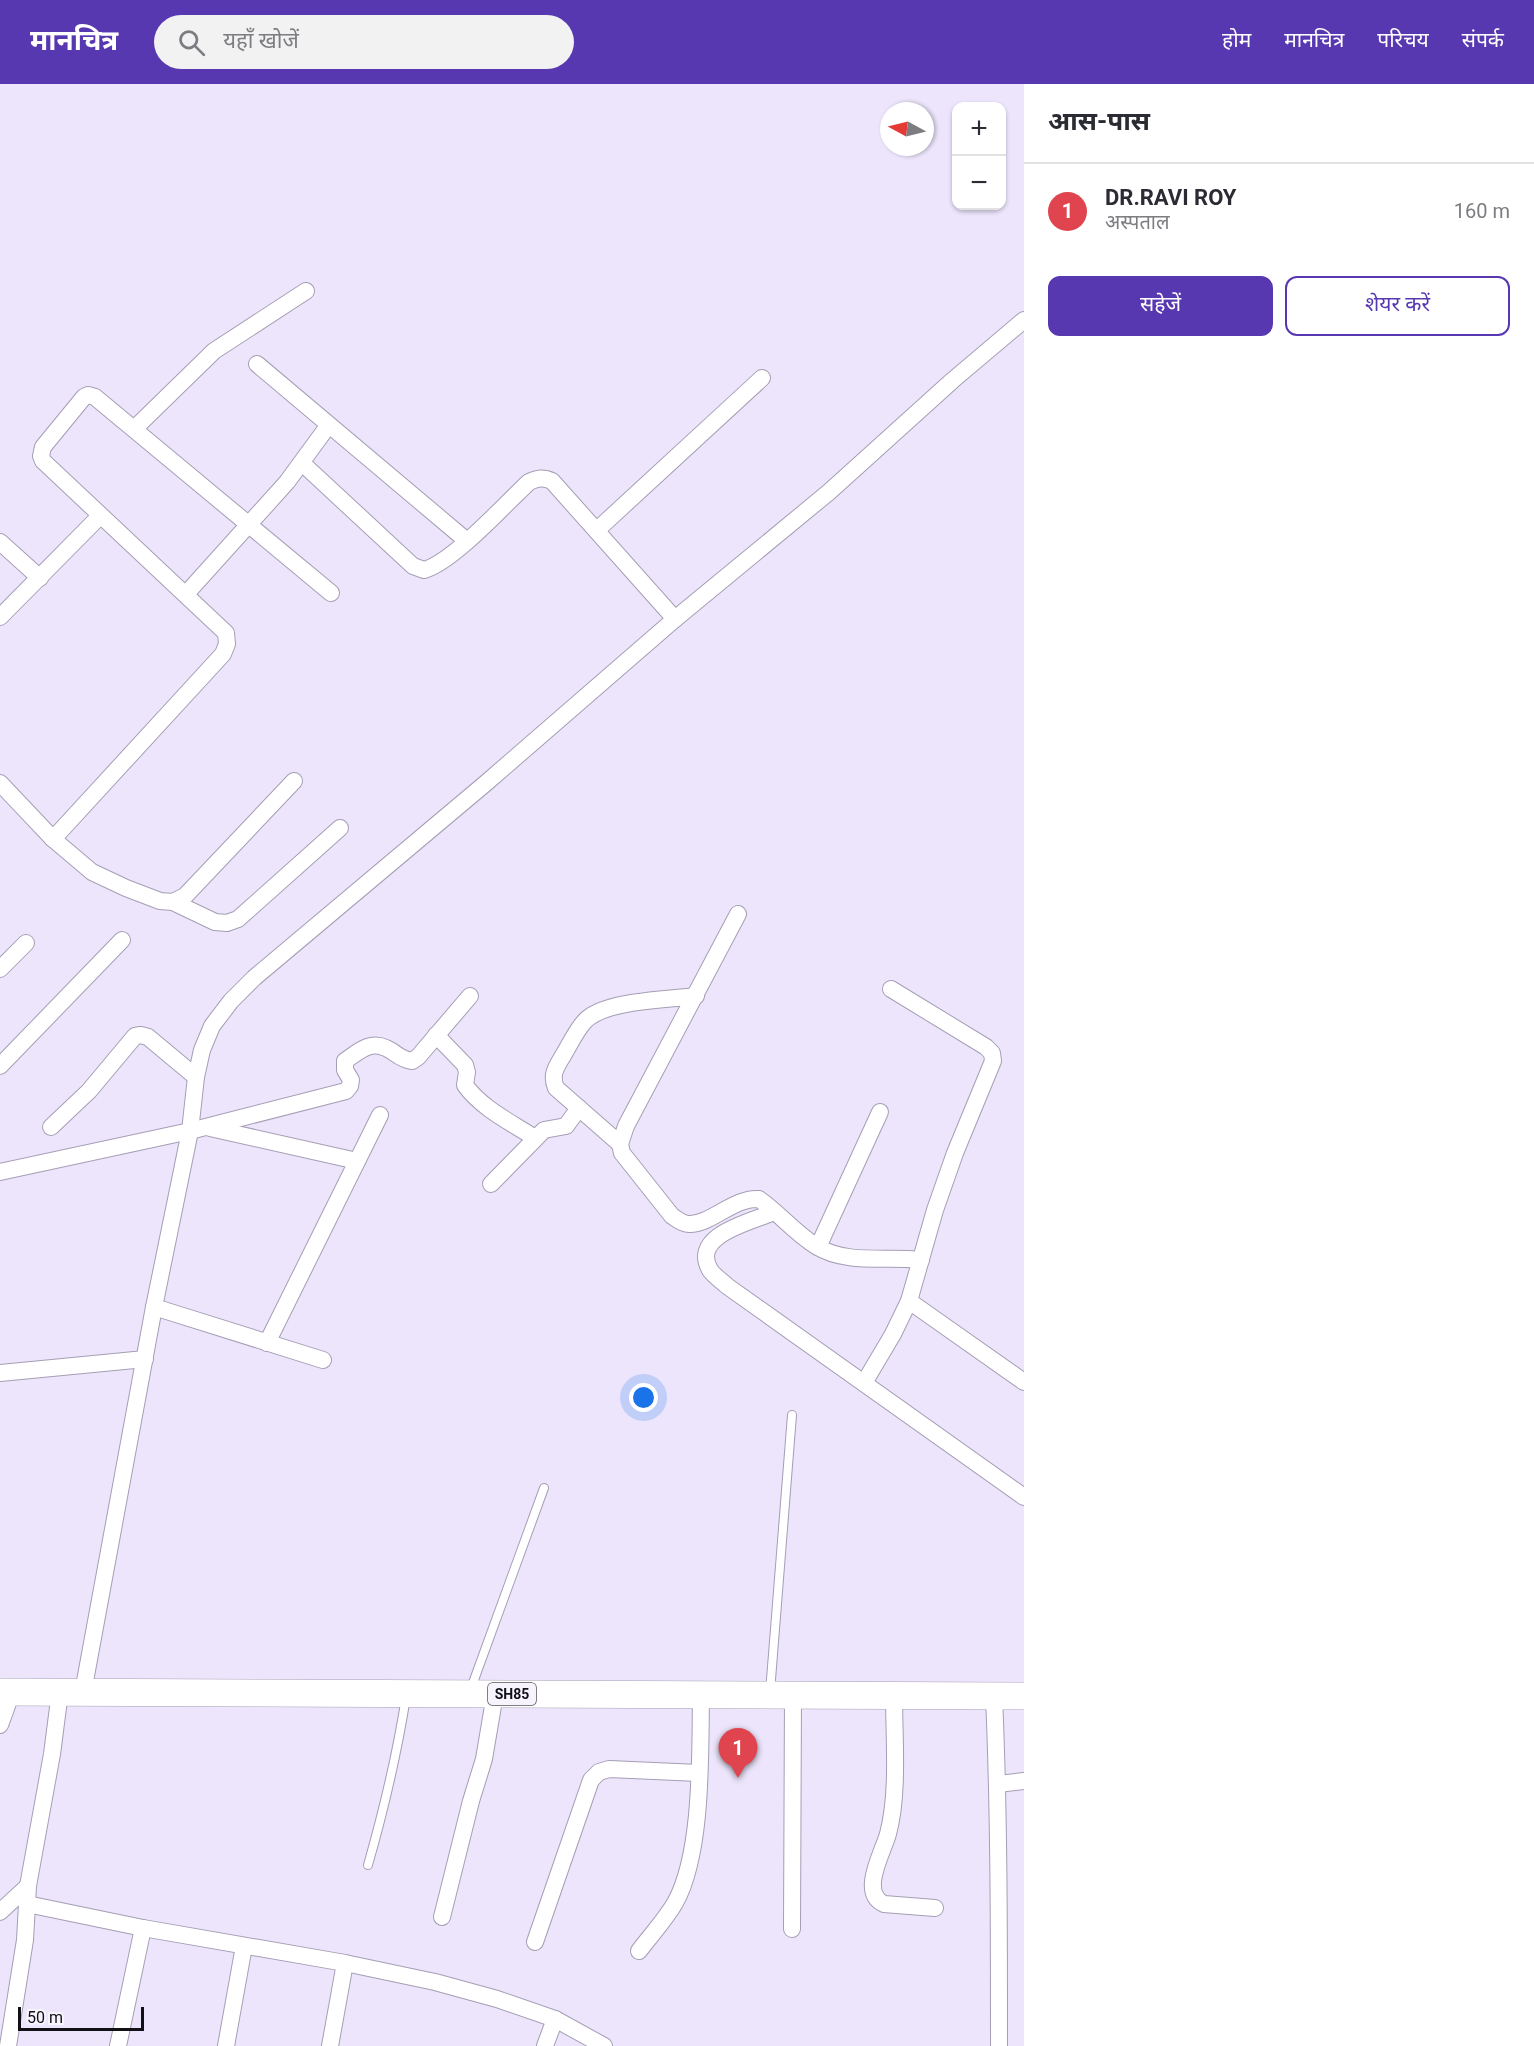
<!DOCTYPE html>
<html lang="hi">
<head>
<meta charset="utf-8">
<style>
	body { margin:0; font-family:Roboto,"Noto Sans Devanagari",sans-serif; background:#f2f2f3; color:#2b2b33 }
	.controls { position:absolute; right:18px; top:18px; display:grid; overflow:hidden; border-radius:12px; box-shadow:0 2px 4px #0004 }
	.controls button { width:54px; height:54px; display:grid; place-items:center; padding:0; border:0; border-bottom:2px solid #e1e1e2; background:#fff; color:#2b2b33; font:30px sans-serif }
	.compass { position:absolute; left:880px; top:18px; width:54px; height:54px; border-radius:50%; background:#fff; box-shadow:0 2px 4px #0004; rotate:277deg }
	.scale { position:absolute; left:18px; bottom:15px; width:126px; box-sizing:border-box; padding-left:6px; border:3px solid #121017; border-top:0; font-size:16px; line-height:21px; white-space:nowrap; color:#121017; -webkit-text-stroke:4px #f7f4fe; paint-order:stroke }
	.you { position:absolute; left:644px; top:1314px; width:21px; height:21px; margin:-15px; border:4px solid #fff; border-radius:50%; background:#1a73e8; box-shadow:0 0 0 9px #1a73e833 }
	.badge { display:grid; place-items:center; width:39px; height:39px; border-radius:50%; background:#5838b0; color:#fff; font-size:20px; font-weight:700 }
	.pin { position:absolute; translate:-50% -50px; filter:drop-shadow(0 2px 3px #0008) }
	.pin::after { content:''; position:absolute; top:32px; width:21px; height:18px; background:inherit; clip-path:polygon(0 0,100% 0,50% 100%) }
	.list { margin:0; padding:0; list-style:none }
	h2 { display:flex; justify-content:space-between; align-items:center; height:78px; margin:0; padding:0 24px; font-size:26px }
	h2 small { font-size:20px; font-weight:400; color:#7c7c81 }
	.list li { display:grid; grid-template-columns:39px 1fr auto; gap:18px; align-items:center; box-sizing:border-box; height:96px; padding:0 24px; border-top:2px solid #e1e1e2 }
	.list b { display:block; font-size:22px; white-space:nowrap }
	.list p { margin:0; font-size:20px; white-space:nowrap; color:#7c7c81 }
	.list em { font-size:20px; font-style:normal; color:#7c7c81 }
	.actions { display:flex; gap:12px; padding:18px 24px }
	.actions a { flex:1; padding:14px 0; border:2px solid #5838b0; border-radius:12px; text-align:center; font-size:21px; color:#5838b0 }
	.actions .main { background:#5838b0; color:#fff }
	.icon { flex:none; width:33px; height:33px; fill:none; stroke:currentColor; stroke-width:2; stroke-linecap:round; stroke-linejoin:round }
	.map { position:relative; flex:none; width:1024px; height:1962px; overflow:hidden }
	header { display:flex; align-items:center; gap:36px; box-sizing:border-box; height:84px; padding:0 30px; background:#5838b0; color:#fff }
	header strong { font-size:28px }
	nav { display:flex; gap:33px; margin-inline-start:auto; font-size:21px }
	.search { width:420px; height:54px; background:#f2f2f3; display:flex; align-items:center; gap:15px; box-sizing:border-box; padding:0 21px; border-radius:33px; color:#7c7c81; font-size:22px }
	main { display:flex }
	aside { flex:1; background:#fff }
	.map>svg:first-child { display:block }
</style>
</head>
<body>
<header>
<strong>मानचित्र</strong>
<div class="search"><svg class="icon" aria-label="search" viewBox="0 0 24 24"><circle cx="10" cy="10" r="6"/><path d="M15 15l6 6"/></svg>यहाँ खोजें</div>
<nav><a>होम</a><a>मानचित्र</a><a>परिचय</a><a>संपर्क</a></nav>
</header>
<main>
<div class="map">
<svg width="1024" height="1962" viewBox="0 0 1024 1962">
	<rect width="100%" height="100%" fill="#ece5fc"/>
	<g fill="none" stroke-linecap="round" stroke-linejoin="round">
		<defs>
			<g id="service">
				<path d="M470 1607 544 1404"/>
				<path d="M770 1608 792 1331"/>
				<path d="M368 1781C384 1725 397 1670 406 1613"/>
			</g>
			<g id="minor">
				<path d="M257 280 467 457"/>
				<path d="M134 345 214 267 306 207"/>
				<path d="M302 379 413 482 424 486C453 478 505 420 529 398 538 394 543 393 552 397L675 535"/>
				<path d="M597 446 762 294"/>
				<path d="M0 458 40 494"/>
				<path d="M186 510 287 398 328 342"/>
				<path d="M0 533 100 432"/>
				<path d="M0 699 53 755 92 788 126 804 160 817 173 818 185 812 294 697"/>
				<path d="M53 755 223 570 227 560 226 549 43 377 41 372 43 363 84 313 88 311 95 313 331 509"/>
				<path d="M173 818 215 838 227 839 238 835 340 744"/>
				<path d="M738 830 626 1042 620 1060 622 1069 672 1132C677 1135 682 1140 689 1140 710 1141 734 1113 759 1115 779 1129 795 1149 816 1162 847 1181 886 1172 921 1176"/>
				<path d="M0 885 26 859"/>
				<path d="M436 951 465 981 467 988 465 1001C481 1024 512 1039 535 1054"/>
				<path d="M0 982 122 856"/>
				<path d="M51 1043 89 1007 135 952 141 951 148 953 196 993"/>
				<path d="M210 1044 357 1077"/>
				<path d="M620 1060 556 1004C550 990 557 982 564 970 570 960 576 947 584 938 603 916 667 916 696 912"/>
				<path d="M0 1088 190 1047 346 1007 350 1002 351 996 345 986V977C358 968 370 956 386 964 397 969 399 975 412 977L418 973 470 912"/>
				<path d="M491 1100 544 1046 566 1042 579 1024"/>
				<path d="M774 1128C751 1138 690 1151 710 1186 714 1192 722 1197 727 1202L1024 1413"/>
				<path d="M818 1163 880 1028"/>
				<path d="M909 1217 1024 1298"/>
				<path d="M154 1223 323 1276"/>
				<path d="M267 1259 380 1031"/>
				<path d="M0 1289 145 1275"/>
				<path d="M864 1299 893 1250 909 1217 935 1126 955 1069 993 977 992 969 986 963 891 905"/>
				<path d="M83 1608 154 1223 190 1047 196 993 202 966 212 942 231 917 254 894 486 699 675 535 829 408 953 296 1024 236"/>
				<path d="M894 1612C894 1654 899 1709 888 1750 883 1768 859 1809 884 1820L935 1824"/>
				<path d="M994 1612C999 1729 999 1845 999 1962"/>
				<path d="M0 1641 12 1608"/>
				<path d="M998 1700 1024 1697"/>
				<path d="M27 1820 143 1844 345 1879 435 1898 497 1915 555 1935 604 1962"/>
				<path d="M0 1828 28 1802"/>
				<path d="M442 1833 471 1717 484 1675 495 1610"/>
				<path d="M792 1845 793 1611"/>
				<path d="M535 1858 591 1696 599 1688 609 1685 699 1689"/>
				<path d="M639 1867C651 1851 665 1836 675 1819 703 1769 700 1669 701 1611"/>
				<path d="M8 1962 25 1856 28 1802 52 1670 60 1608"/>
				<path d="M118 1962 143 1844"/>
				<path d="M226 1962 244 1862"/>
				<path d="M330 1962 345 1879"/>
				<path d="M545 1962 555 1935"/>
			</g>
			<path id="primary" d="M0 1608 1024 1612"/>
		</defs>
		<use href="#service" stroke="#a59eb4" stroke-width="10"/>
		<use href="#minor" stroke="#a59eb4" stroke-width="18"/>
		<use href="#primary" stroke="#a59eb4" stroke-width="28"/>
		<use href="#service" stroke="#fff" stroke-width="8"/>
		<use href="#minor" stroke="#fff" stroke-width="16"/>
		<use href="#primary" stroke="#fff" stroke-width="27"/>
	</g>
	<g text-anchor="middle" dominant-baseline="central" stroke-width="6" stroke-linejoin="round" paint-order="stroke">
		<rect fill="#f7f4fe" stroke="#57545c" stroke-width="1.5" x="488" y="1599" width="48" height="22" rx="4.5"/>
		<g font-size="14" font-weight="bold" fill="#121017">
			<text x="512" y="1610">SH85</text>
		</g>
	</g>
</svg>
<div class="controls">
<button>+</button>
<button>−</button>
</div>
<svg class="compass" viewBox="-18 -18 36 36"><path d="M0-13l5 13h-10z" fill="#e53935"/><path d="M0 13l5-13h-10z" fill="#7c7c81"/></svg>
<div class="scale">50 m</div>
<div class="you"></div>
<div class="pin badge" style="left:738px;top:1694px;background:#e0444e">1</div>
</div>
<aside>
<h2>आस-पास<small></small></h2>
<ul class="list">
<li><span class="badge" style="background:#e0444e">1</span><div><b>DR.RAVI ROY</b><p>अस्पताल</p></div><em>160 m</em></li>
</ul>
<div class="actions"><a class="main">सहेजें</a><a>शेयर करें</a></div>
</aside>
</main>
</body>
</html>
